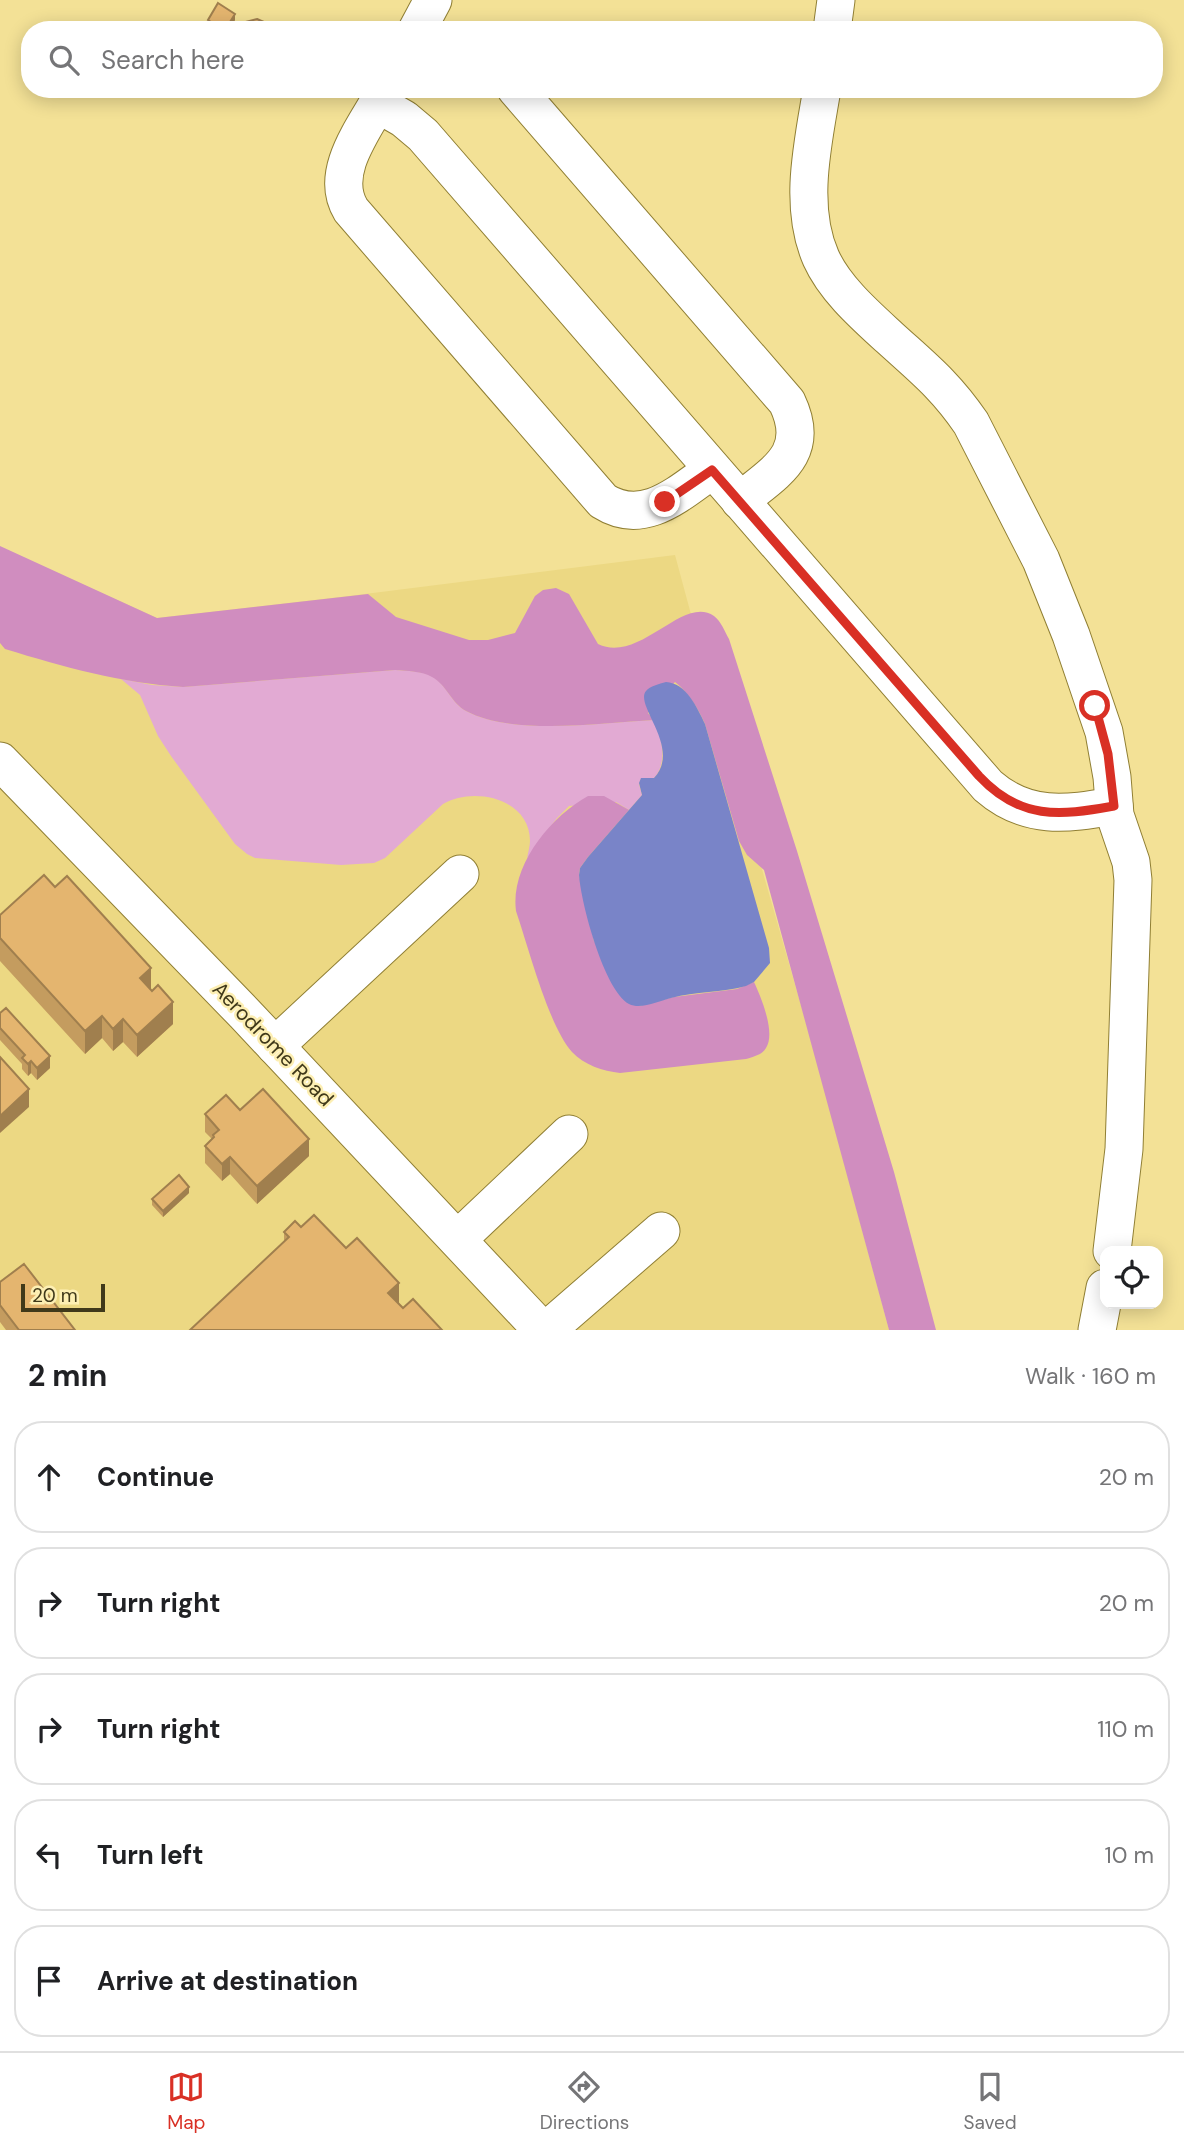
<!DOCTYPE html>
<html lang="en">
<head>
<meta charset="utf-8">
<style>
	body { margin:0; font-family:"DM Sans",sans-serif; background:#f6f6f6; color:#202124 }
	.controls { position:absolute; right:21px; bottom:21px; display:grid; overflow:hidden; border-radius:14px; box-shadow:0 4px 18px #0003 }
	.controls button { width:63px; height:63px; display:grid; place-items:center; padding:0; border:0; border-bottom:2px solid #e0e0e0; background:#fff; color:#202124; font:35px sans-serif }
	.scale { position:absolute; left:21px; bottom:18px; width:84px; box-sizing:border-box; padding-left:7px; border:4px solid #40391a; border-top:0; font-size:19px; line-height:24px; white-space:nowrap; color:#40391a; -webkit-text-stroke:5px #fdefb3; paint-order:stroke }
	.stop { position:absolute; width:21px; height:21px; margin:-16px; border:5px solid #d93025; border-radius:50%; background:#fff }
	.stop.end { background:#d93025; border-color:#fff; box-shadow:0 2px 7px #0008 }
	.list { margin:0; padding:0; list-style:none }
	h2 { display:flex; justify-content:space-between; align-items:center; height:91px; margin:0; padding:0 28px; font-size:30px }
	h2 small { font-size:23px; font-weight:400; color:#757577 }
	.list li { display:grid; grid-template-columns:46px 1fr auto; gap:21px; align-items:center; box-sizing:border-box; height:112px; margin:0 14px 14px; padding:0 14px; border:2px solid #e0e0e0; border-radius:28px }
	.list b { display:block; font-size:26px; white-space:nowrap }
	.list em { font-size:23px; font-style:normal; color:#757577 }
	.icon { flex:none; width:38px; height:38px; fill:none; stroke:currentColor; stroke-width:2; stroke-linecap:round; stroke-linejoin:round }
	.map { position:relative; flex:none; width:1184px; height:1330px; overflow:hidden }
	.search { position:absolute; background:#fff; box-shadow:0 4px 18px #0003; left:21px; right:21px; top:21px; height:77px; display:flex; align-items:center; gap:18px; box-sizing:border-box; padding:0 24px; border-radius:28px; color:#757577; font-size:26px }
	.sheet { height:721px; background:#fff }
	nav { display:flex; justify-content:space-around; align-items:center; box-sizing:border-box; height:98px; border-top:2px solid #e0e0e0; background:#fff; font-size:19px; color:#757577 }
	nav a { display:grid; justify-items:center; gap:4px }
	nav .on { color:#d93025 }
	.map>svg:first-child { display:block }
</style>
</head>
<body>
<div class="map">
<svg width="1184" height="1330" viewBox="0 0 1184 1330">
	<rect width="100%" height="100%" fill="#f3e196"/>
	<path fill="#ecd883" d="M0 547 157 618 349 596 675 555 723 733 816 1058 889 1330H0Z"/>
	<path fill="#e2aad3" d="M395 670C407 671 422 671 432 676 446 684 452 704 466 711 513 736 601 723 654 720 662 738 668 763 654 778L641 779 639 784 642 795 629 810 616 802 569 806 557 818 527 858C528 853 530 846 530 841 530 798 473 786 443 804L385 858 374 863 341 865 255 858 247 854 235 844 171 756 158 736 140 695 121 679 152 685 183 687Z"/>
	<g fill="#d08dbf">
		<path d="M0 546 157 618 368 594 396 617 469 640H488L515 633 535 596 543 590 556 588 569 594 598 644C640 664 683 594 714 616 721 621 725 632 729 639L797 851 894 1172 936 1330H889L764 870 747 855 739 841 705 724C698 708 689 693 675 682L648 713 654 720C601 723 513 736 466 711 452 704 446 684 432 677 422 671 407 671 395 670L183 687C121 683 64 667 5 649L0 643Z"/>
		<path d="M588 796H604L629 810 588 857 580 868 579 875 594 941 639 1006 674 997 737 989 754 982C761 997 776 1033 766 1048 762 1055 752 1057 746 1059L620 1073C603 1071 584 1065 572 1052 549 1027 528 946 516 911 510 866 550 817 588 796Z"/>
	</g>
	<path fill="#7984c8" d="M666 682C686 683 697 707 705 724L769 948 770 963 754 982 746 986C722 993 696 991 671 998 659 1001 641 1010 629 1004 604 990 581 903 579 875L580 868 588 857 642 795 639 783 641 778H654C682 748 634 705 646 691 650 686 659 684 666 682Z"/>
	<g fill="none" stroke-linecap="round" stroke-linejoin="round">
		<defs>
			<g id="minor">
				<path d="M417 30 433 0"/>
				<path d="M832 30 836 0"/>
				<path d="M386 89C368 124 327 171 351 210L603 501C644 527 679 493 712 470"/>
				<path d="M516 89 787 402C812 454 775 472 740 501"/>
				<path d="M822 89C813 143 798 206 821 258 835 289 865 315 890 338 923 368 945 385 971 423L1041 560 1071 635 1104 732 1112 777 1115 815 1131 862 1133 880 1124 1149 1112 1251"/>
				<path d="M378 104 404 119 423 135 988 786C1027 820 1066 814 1114 806"/>
				<path d="M0 761 245 1014 542 1330"/>
				<path d="M275 1046 460 874"/>
				<path d="M458 1239 569 1134"/>
				<path d="M547 1330 661 1231"/>
				<path d="M1097 1330 1105 1288"/>
			</g>
		</defs>
		<use href="#minor" stroke="#907f34" stroke-width="39"/>
		<use href="#minor" stroke="#fff" stroke-width="37"/>
	</g>
	<g fill="#c49c5f">
		<path d="M208 20H235L229 30H213L208 26Z"/>
		<path d="M0 915 151 990 173 1024 137 1057 123 1042 113 1051 102 1038 85 1054 0 961Z"/>
		<path d="M0 1013 50 1068 37 1080 31 1073 28 1076 22 1069V1064L0 1040Z"/>
		<path d="M240 1110 309 1156 257 1204 230 1174 222 1181 205 1163V1146L212 1139 205 1132V1114Z"/>
		<path d="M189 1193 163 1217 152 1205V1199Z"/>
		<path d="M301 1227 399 1304 403 1308 284 1242V1232Z"/>
		<path d="M0 1282 75 1330H6L0 1322Z"/>
	</g>
	<g fill="#a07f4e">
		<path d="M235 14V20L229 30H225Z"/>
		<path d="M151 968V990L140 978Z"/>
		<path d="M173 1002V1024L137 1057V1035Z"/>
		<path d="M102 1016V1038L85 1054V1031Z"/>
		<path d="M123 1019V1042L113 1051V1029Z"/>
		<path d="M50 1056V1068L37 1080V1068Z"/>
		<path d="M31 1061V1073L28 1076V1064Z"/>
		<path d="M29 1089V1107L0 1133V1116Z"/>
		<path d="M309 1139V1156L257 1204V1186Z"/>
		<path d="M230 1157V1174L222 1181V1164Z"/>
		<path d="M189 1187V1193L163 1217V1211Z"/>
		<path d="M399 1283V1305L388 1293Z"/>
	</g>
	<g fill="#e4b56f" stroke="#a07f4e" stroke-width="2">
		<path d="M218 3 235 14 225 30H223L208 20Z"/>
		<path d="M257 19 271 25 273 30H236L242 23Z"/>
		<path d="M44 875 55 887 67 876 151 968 140 978 152 991 158 985 173 1002 137 1035 123 1019 113 1029 102 1016 85 1031 0 938V915Z"/>
		<path d="M6 1008 50 1056 37 1068 31 1061 28 1064 22 1058 25 1055 0 1028V1013Z"/>
		<path d="M0 1057 29 1089 0 1116Z"/>
		<path d="M263 1089 309 1139 257 1186 230 1157 222 1164 205 1146 214 1137 213 1135 219 1130 205 1114 226 1095 240 1110Z"/>
		<path d="M179 1175 189 1187 163 1211 152 1199Z"/>
		<path d="M314 1215 346 1248 357 1238 399 1283 388 1293 403 1308 413 1299 442 1330H190L289 1237 284 1232 295 1221 301 1227Z"/>
		<path d="M24 1264 75 1330H19L0 1305V1282Z"/>
	</g>
	<g fill="none" stroke-linecap="round" stroke-linejoin="round">
		<path stroke="#d93025" stroke-width="9" d="M665 502 712 470 979 776C1020 820 1059 816 1114 806L1108 754 1095 706"/>
	</g>
	<g text-anchor="middle" dominant-baseline="central" stroke-width="5" stroke-linejoin="round" paint-order="stroke">
		<g font-size="21" fill="#40391a" stroke="#fdefb3">
			<text transform="translate(273 1044) rotate(46)">Aerodrome Road</text>
		</g>
	</g>
</svg>
<div class="controls">
<button><svg class="icon" aria-label="locate" viewBox="0 0 24 24"><circle cx="12" cy="12" r="6"/><path d="M12 2v4M12 18v4M2 12h4M18 12h4"/></svg></button>
</div>
<div class="scale">20 m</div>
<div class="stop" style="left:1095px;top:706px"></div>
<div class="stop end" style="left:665px;top:502px"></div>
<div class="search"><svg class="icon" aria-label="search" viewBox="0 0 24 24"><circle cx="10" cy="10" r="6"/><path d="M15 15l6 6"/></svg>Search here</div>
</div>
<section class="sheet">
<h2>2 min<small>Walk · 160 m</small></h2>
<ul class="list">
<li><svg class="icon" aria-label="ahead" viewBox="0 0 24 24"><path d="M12 20V5M6 11l6-6 6 6"/></svg><div><b>Continue</b></div><em>20 m</em></li>
<li><svg class="icon" aria-label="right" viewBox="0 0 24 24"><path d="M7 20v-9h11M14 6l5 5-5 5"/></svg><div><b>Turn right</b></div><em>20 m</em></li>
<li><svg class="icon" aria-label="right" viewBox="0 0 24 24"><path d="M7 20v-9h11M14 6l5 5-5 5"/></svg><div><b>Turn right</b></div><em>110 m</em></li>
<li><svg class="icon" aria-label="left" viewBox="0 0 24 24"><path d="M17 20v-9H6M10 6l-5 5 5 5"/></svg><div><b>Turn left</b></div><em>10 m</em></li>
<li><svg class="icon" aria-label="arrive" viewBox="0 0 24 24"><path d="M6 21V4h12l-3 4 3 4H6"/></svg><div><b>Arrive at destination</b></div></li>
</ul>
</section>
<nav>
<a class="on"><svg class="icon" aria-label="map" viewBox="0 0 24 24"><path d="M3 6l6-2 6 2 6-2v14l-6 2-6-2-6 2zM9 4v14M15 6v14"/></svg>Map</a>
<a><svg class="icon" aria-label="directions" viewBox="0 0 24 24"><path d="M12 3l9 9-9 9-9-9zM9 14v-3h6M13 9l2 2-2 2"/></svg>Directions</a>
<a><svg class="icon" aria-label="saved" viewBox="0 0 24 24"><path d="M7 4h10v16l-5-4-5 4z"/></svg>Saved</a>
</nav>
</body>
</html>
